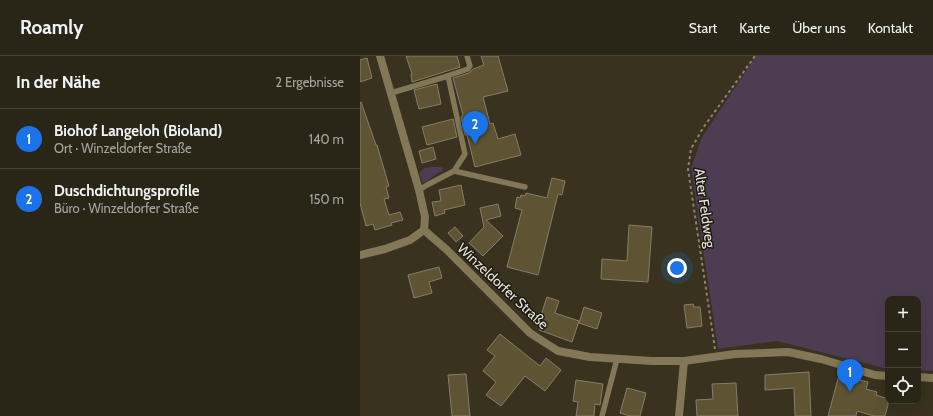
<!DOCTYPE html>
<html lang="de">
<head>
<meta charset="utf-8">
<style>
	body { margin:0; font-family:Cabin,sans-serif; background:#322e20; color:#f1f3f6 }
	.controls { position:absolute; right:12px; bottom:12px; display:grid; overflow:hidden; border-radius:8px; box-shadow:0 4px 16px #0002 }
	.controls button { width:36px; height:36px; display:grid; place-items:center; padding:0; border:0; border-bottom:1px solid #464336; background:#2a2617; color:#f1f3f6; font:20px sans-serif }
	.you { position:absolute; left:317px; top:212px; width:14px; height:14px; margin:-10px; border:3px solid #fff; border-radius:50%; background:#1a73e8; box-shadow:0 0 0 6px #1a73e833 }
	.badge { display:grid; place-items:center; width:26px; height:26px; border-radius:50%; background:#1a73e8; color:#fff; font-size:13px; font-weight:700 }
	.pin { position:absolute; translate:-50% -33px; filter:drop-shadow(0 1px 2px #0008) }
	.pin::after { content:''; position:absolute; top:21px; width:14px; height:12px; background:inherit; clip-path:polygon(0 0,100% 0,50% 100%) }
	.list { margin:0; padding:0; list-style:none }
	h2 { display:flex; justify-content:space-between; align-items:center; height:52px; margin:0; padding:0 16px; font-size:17px }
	h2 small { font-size:13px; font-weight:400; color:#a5a5a1 }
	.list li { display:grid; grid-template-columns:26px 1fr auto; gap:12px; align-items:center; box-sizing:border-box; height:60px; padding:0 16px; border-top:1px solid #464336 }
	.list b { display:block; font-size:15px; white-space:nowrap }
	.list p { margin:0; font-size:13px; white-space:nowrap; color:#a5a5a1 }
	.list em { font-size:13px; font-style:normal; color:#a5a5a1 }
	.icon { flex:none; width:22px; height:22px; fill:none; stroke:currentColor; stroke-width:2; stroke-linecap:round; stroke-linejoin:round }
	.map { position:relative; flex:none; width:573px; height:360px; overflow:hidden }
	header { display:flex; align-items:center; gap:24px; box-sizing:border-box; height:56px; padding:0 20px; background:#2a2617; border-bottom:1px solid #464336 }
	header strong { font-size:19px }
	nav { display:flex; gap:22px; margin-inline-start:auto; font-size:14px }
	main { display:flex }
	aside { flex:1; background:#2a2617 }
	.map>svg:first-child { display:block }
</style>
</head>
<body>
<header>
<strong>Roamly</strong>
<nav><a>Start</a><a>Karte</a><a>Über uns</a><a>Kontakt</a></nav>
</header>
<main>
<aside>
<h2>In der Nähe<small>2 Ergebnisse</small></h2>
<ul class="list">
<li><span class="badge">1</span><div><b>Biohof Langeloh (Bioland)</b><p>Ort · Winzeldorfer Straße</p></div><em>140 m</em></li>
<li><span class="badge">2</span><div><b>Duschdichtungsprofile</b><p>Büro · Winzeldorfer Straße</p></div><em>150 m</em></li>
</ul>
</aside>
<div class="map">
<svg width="573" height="360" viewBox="0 0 573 360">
	<rect width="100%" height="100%" fill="#38321f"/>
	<g fill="#4d3d53">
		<path d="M396 0H573V315L558 314V243H528V313L417 285 358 293 331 112 342 81Z"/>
		<path d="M80 111 83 112 82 115C75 118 70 124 63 127L59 118C62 110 72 111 80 111Z"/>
	</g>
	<g fill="#5e5333" stroke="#857e69">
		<path d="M46 0H97L100 11 52 26 51 18H52Z"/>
		<path d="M121 0H138L148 35 123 41 130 68 133 67 138 83 155 78 161 99 115 111 107 79H105L101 61H102V60L103 59 93 22 109 17 113 13 124 9Z"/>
		<path d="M7 2 12 22 0 26V4Z"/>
		<path d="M77 28 81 48 59 53 54 34Z"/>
		<path d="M1 46 16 89H17L29 130 26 131 29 142 24 143 29 159 40 156 43 164 31 167 32 169 15 174 13 168 6 170 0 147V47Z"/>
		<path d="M93 63 97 81 67 89 62 71Z"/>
		<path d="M73 91 76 103 62 107 59 95Z"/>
		<path d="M192 122 205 125 202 139 198 138 178 219 147 211 162 154 155 152 157 141 160 142 161 139 165 140 166 137 187 142Z"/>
		<path d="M101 129 105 149 84 154 85 157 75 160 72 146 81 145 79 134Z"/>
		<path d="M138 148 141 160 126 164 143 180 123 200 109 187 124 171 120 152Z"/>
		<path d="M269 169 292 171 288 226 241 223 242 203 267 205Z"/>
		<path d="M95 171 103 180 96 186 88 177Z"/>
		<path d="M79 211 82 222 69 226 72 237 54 242 48 219Z"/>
		<path d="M187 241 199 245 195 257 219 265 212 286 179 274 184 260 181 259Z"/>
		<path d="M333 248 334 251H340L342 270 327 272 324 249Z"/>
		<path d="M224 251 242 257 237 273 219 267Z"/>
		<path d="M140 278 180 310 186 302 201 314 185 335 165 320 141 350 126 339 136 326 123 315 135 300 127 294Z"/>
		<path d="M449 316 451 360H435L434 332 405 334V319Z"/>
		<path d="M106 318 110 360H92L88 319Z"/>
		<path d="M479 319 508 326 506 333 517 336 516 339 528 343V349L525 360H514L497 355 496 360H468Z"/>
		<path d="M216 324 243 328 240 349 235 348 234 360H216L218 346 213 345Z"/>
		<path d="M376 327 378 360H337L336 344 353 343 352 328Z"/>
		<path d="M267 332 286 337 280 360H270L260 357Z"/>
	</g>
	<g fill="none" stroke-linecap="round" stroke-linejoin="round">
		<path stroke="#888373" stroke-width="2" stroke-dasharray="3 3" stroke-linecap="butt" d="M355 293 328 113 331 93 343 72 395 0"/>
		<g stroke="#827756" stroke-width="5.5">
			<path d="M87 20 108 13 110 10 107 0"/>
			<path d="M31 37 88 20 105 98 94 115 67 129 59 134"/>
			<path d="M94 115 165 131"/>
			<path d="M242 360 257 303"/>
		</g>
		<g stroke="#827756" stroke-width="8">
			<path d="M20 0 59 134 65 161 64 174 87 194 170 277 198 295 230 301 292 305H324L375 298 428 296 461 303 515 319 528 320"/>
			<path d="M0 199 25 193 50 184 64 174"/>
			<path d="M558 321 573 322"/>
			<path d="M319 360 324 305"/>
		</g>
	</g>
	<g text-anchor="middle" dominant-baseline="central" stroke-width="3" stroke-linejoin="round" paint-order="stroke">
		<g font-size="14" fill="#e6e3d7" stroke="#1d1a12">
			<text transform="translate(345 152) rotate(82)">Alter Feldweg</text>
			<text transform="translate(143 230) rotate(43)">Winzeldorfer Straße</text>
		</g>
	</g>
</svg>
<div class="controls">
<button>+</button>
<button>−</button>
<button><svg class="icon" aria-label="locate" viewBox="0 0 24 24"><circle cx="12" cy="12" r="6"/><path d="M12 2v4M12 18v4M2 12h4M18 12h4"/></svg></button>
</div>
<div class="you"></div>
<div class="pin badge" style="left:490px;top:336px">1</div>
<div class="pin badge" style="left:115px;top:88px">2</div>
</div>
</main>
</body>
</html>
